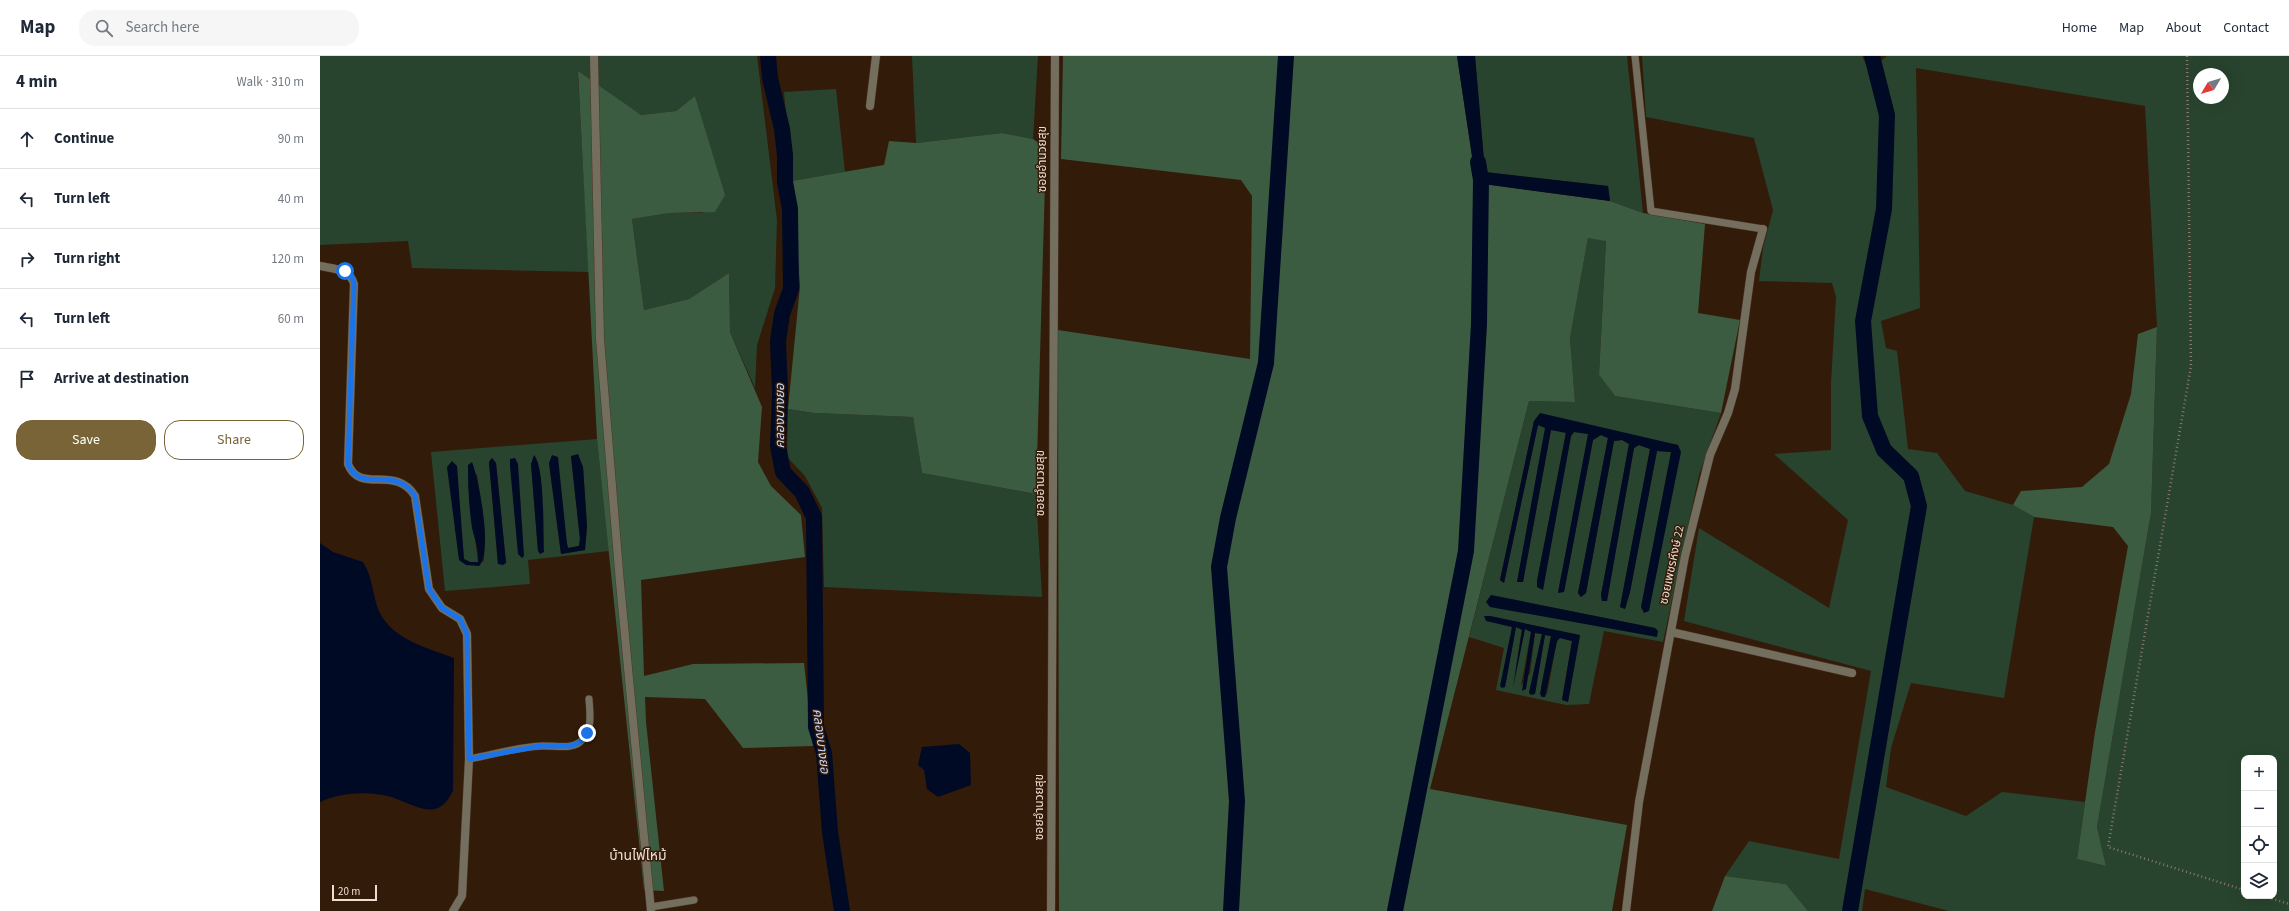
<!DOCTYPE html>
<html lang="en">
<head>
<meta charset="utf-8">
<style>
	body { margin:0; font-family:"Source Sans 3","Noto Sans Thai",sans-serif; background:#f6f6f7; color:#1f2937 }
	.controls { position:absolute; right:12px; bottom:12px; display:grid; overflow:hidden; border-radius:8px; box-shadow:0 4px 16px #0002 }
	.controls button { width:36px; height:36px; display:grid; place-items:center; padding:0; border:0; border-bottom:1px solid #e0e1e3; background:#fff; color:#1f2937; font:20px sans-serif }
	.compass { position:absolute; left:1873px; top:12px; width:36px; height:36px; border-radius:50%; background:#fff; box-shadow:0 4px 16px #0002; rotate:232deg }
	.scale { position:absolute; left:12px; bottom:10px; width:45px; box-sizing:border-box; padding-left:4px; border:2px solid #eddcd1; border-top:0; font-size:11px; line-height:14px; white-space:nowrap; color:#eddcd1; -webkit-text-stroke:3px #331b09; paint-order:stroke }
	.stop { position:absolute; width:12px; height:12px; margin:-9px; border:3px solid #1a73e8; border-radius:50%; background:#fff }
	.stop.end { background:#1a73e8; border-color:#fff; box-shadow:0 1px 4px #0008 }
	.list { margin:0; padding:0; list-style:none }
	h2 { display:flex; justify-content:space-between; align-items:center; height:52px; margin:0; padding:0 16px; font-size:17px }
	h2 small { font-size:13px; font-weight:400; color:#747a83 }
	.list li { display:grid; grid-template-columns:26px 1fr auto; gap:12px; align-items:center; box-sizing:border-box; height:60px; padding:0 16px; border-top:1px solid #e0e1e3 }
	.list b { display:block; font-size:15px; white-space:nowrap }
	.list em { font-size:13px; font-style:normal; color:#747a83 }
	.actions { display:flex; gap:8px; padding:12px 16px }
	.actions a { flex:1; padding:9px 0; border:1px solid #796437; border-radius:16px; text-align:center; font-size:14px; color:#796437 }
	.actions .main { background:#796437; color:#fff }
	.icon { flex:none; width:22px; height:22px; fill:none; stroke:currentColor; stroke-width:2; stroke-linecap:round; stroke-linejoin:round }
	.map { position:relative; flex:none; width:1969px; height:855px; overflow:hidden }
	header { display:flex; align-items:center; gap:24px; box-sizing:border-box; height:56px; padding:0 20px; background:#fff; border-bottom:1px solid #e0e1e3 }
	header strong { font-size:19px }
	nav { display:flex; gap:22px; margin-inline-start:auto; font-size:14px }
	.search { width:280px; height:36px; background:#f6f6f7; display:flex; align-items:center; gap:10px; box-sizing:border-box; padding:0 14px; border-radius:16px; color:#747a83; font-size:15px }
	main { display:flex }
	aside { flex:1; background:#fff }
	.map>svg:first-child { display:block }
</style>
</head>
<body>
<header>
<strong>Map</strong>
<div class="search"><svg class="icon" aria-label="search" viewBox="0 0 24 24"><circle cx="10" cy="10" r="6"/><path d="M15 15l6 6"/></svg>Search here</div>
<nav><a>Home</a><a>Map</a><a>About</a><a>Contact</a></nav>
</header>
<main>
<aside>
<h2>4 min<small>Walk · 310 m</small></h2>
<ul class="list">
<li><svg class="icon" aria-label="ahead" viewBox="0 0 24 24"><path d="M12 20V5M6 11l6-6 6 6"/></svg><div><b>Continue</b></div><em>90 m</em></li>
<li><svg class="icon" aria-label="left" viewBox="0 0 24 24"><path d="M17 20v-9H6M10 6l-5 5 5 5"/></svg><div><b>Turn left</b></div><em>40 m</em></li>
<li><svg class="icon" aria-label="right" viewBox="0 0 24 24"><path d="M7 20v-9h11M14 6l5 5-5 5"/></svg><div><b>Turn right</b></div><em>120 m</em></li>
<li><svg class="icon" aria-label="left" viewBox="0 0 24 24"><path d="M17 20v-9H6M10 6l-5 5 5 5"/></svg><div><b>Turn left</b></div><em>60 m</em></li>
<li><svg class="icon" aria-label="arrive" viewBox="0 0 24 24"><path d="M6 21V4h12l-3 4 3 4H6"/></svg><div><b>Arrive at destination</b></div></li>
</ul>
<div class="actions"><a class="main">Save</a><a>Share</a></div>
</aside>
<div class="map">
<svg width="1969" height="855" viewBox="0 0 1969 855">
	<rect width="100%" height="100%" fill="#331b09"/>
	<g fill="#28442e" fill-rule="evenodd">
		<path d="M0 0H437L457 164 455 232 437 289 435 332 410 276 409 217 369 243 324 254 312 163 349 157H382L404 139 375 40 356 55 321 59 258 19 269 216 92 212 88 185 0 189Z"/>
		<path d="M592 0H718L713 83 682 77 596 87Z"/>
		<path d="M1155 0H1307L1323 157 1290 145 1288 130 1165 116Z"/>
		<path d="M1322 0H1542L1549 14 1567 0H1969V855H1629L1545 833 1542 855H1488L1466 828 1405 820 1429 785 1519 803 1551 615 1364 565 1379 472 1509 552 1528 464 1454 398 1511 394V327L1516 241 1512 227 1439 225 1443 192 1453 154 1434 82 1326 61ZM1596 12 1825 50 1837 271 1831 457 1777 771 1786 810 1757 803 1765 746 1682 736 1646 760 1566 731 1571 692 1591 627 1684 642 1714 461 1693 449 1645 435 1617 397 1588 393 1577 295 1566 292 1561 265 1600 252ZM1879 18H1903V42H1879ZM1924 702H1954V840H1924Z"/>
		<path d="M516 33 525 116 472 125 464 36Z"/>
		<path d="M1268 182 1286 184 1279 319 1295 340 1401 357 1379 419 1343 586 1284 575 1269 648 1246 649 1176 634 1184 592 1149 581 1209 345 1255 346 1250 282ZM1214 365 1358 389 1321 551 1352 396 1337 395 1310 536 1305 553 1300 551 1330 393 1319 389 1314 392 1287 545H1282L1281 539 1309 388 1302 384 1294 385 1266 537 1261 541 1258 537 1288 382 1281 379 1273 384 1244 536H1238L1269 378 1254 376 1251 380 1222 534 1217 525 1246 376 1231 374 1203 526H1197L1226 372 1218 369 1184 527 1180 524ZM1171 539 1335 572 1338 575ZM1164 560H1170L1260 580 1248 646 1242 643 1252 585 1240 582 1237 585 1227 638 1222 641 1221 631 1231 580 1225 579 1215 638 1209 637 1222 578 1215 577 1210 617 1201 630 1211 576 1205 573 1194 623 1202 573 1196 571 1185 631 1192 571Z"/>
		<path d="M468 353 494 357 593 361 602 417 716 438 722 541 504 531 502 452 485 420 467 401Z"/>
		<path d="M277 383 289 495 208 504 210 528 125 535 111 396ZM251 401 263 411 267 470 265 494 241 498 229 407 248 492 259 490 260 483ZM172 402 176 407 186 507 178 508 169 406ZM211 408 221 421 218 495ZM157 418 165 476 164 504 163 506 146 509 134 472 142 485 144 503 150 506H158L148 428Z"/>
	</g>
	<g fill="#3c5c42">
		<path d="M743 0H1137L1156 127 1290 145 1323 157 1385 168 1378 257 1420 264 1401 357 1295 340 1279 319 1286 185 1268 182 1250 282 1255 346 1209 345 1110 733 1307 769 1292 855H739L738 274 930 303 932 140 921 124 741 103Z"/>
		<path d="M258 15 321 59 356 55 375 40 405 139 395 156 349 157 312 163 324 254 369 243 409 217 410 276 442 351 438 406 451 430 481 459 485 501 321 524 324 620 373 608 484 607 493 690 423 692 385 643 325 641 326 666 344 835 324 834 277 383Z"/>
		<path d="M682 77 713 83 726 92 716 438 602 417 593 361 494 357 468 353 480 230 472 125 564 109 569 85 596 87Z"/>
		<path d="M1837 271 1831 457 1777 771 1786 810 1757 803 1775 676 1808 490 1793 471 1714 461 1693 449 1701 435 1762 431 1789 408 1811 338 1818 278Z"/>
		<path d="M1405 820 1466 828 1488 855H1392Z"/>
	</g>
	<g fill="#010a24">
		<path d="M1137 0H1155L1165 116 1288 130 1290 145 1156 127Z"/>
		<path d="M1220 357 1358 389 1361 396 1329 555 1324 557 1321 551 1351 396 1337 395 1310 536 1305 553 1300 551 1330 393 1319 389 1314 392 1287 545H1282L1281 539 1309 388 1302 384 1294 385 1266 537 1261 541 1258 537 1288 382 1281 379 1273 384 1244 536 1238 537 1268 378 1254 376 1251 380 1223 534 1217 531V525L1246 377 1231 374 1203 526H1197L1225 372 1218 369 1184 527 1180 524 1214 365Z"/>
		<path d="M258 398 263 411 267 470 265 494 241 498 229 407 232 399 238 401 247 488 248 492 259 490 260 483 251 400Z"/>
		<path d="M214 399C225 411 223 477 224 496L220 498 218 495 211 408Z"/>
		<path d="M172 402 176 407 186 507 183 509 178 508 169 406Z"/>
		<path d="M195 402 198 408 204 500 202 502 198 498 190 410V403Z"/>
		<path d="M132 405 137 410 144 503 150 506H158C159 494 155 484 152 472 149 452 148 430 148 409L152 406C159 423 173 497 159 510L146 509 139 504 127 411Z"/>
		<path d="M0 487 13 496 43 506C52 520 52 534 57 550 68 583 106 591 134 602L133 735C116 770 94 746 67 740 46 735 19 737 0 746Z"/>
		<path d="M1171 539 1335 572 1338 575 1337 581 1170 551 1166 546Z"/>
		<path d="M1164 560H1170L1260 579 1248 646 1242 644 1252 585 1240 582 1237 585 1225 641H1222L1220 638 1231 580 1225 579 1215 638 1211 639 1209 637 1222 578 1215 577 1206 633 1202 635 1211 576 1205 573 1193 632 1202 574 1196 571 1185 631 1182 632 1180 630 1192 571 1166 565Z"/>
		<path d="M639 688 650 697 651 729 618 741 607 733 604 714 598 709 602 691Z"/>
	</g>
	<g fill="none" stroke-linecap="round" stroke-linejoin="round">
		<g stroke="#010a24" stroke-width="16">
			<path d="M448 0 450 22 462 73 465 99V126L470 153 471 233 462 258 458 285 460 338 458 390 463 416 482 436 494 461 496 671 504 697 510 776 522 855"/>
			<path d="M911 855 917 745 899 511 908 462 946 307 966 0"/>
			<path d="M1075 855 1146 495 1159 268 1161 124 1158 106"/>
			<path d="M1530 855 1599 450 1591 420 1564 394 1550 360 1543 265 1564 153 1567 59 1552 0"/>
		</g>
		<defs>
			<g id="lane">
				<path d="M1315 0 1331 155 1443 173"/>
				<path d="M149 703C172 699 197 691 221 690 233 689 250 694 260 686 273 675 270 658 269 643"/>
				<path d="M331 851 374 844"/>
			</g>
			<g id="street">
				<path d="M274 0 280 283 300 527 331 855"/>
				<path d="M550 50 556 0"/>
				<path d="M0 210C14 213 30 213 34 228L28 408C40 439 75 408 95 440L109 533 122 552 140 563 147 578 149 703 142 840 133 855"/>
				<path d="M1351 576 1532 617"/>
				<path d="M731 855 735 0"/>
				<path d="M1306 855 1319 746 1365 500 1390 399 1408 357 1415 333 1431 216 1443 173"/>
			</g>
		</defs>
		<use href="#lane" stroke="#4d3625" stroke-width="8"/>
		<use href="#street" stroke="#4d3625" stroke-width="9"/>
		<g stroke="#8e796b" stroke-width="2.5" stroke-dasharray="1 3" stroke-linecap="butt">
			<path d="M1867 0 1871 310 1788 791 1924 834"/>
			<path d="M1944 840 1969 848"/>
		</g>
		<use href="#lane" stroke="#736e5e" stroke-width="7"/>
		<use href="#street" stroke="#736e5e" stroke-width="8"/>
	</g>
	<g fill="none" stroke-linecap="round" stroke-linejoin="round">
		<path stroke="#1a73e8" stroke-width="5" d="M25 215 32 220 34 228 28 408C40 439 75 408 95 440L109 533 122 552 140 563 147 578 149 703 220 690H251L260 686 267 677"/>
	</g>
	<g text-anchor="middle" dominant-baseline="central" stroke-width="3" stroke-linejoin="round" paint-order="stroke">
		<g font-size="12" fill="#eddcd1" stroke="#331b09">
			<text transform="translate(722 103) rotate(-90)">ซอยอำนวยสุข</text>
			<text transform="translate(720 427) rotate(-90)">ซอยอำนวยสุข</text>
			<text transform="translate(1352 509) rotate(-78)">ซอยเพชรหึงษ์ 22</text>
			<text transform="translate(719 751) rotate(-90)">ซอยอำนวยสุข</text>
		</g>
		<g font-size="13" font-style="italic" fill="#c6dafc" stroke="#331b09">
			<text transform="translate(460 360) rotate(-90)">คลองบางยอ</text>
			<text transform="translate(501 685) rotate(83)">คลองบางยอ</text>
		</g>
		<g font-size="14" fill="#eddcd1" stroke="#331b09">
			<text x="318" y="800">บ้านไฟไหม้</text>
		</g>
	</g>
</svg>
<div class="controls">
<button>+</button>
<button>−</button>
<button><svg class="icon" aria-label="locate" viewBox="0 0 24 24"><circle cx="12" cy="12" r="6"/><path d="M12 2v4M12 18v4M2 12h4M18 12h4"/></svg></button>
<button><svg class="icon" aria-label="layers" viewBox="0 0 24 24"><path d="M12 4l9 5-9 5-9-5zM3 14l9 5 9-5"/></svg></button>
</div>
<svg class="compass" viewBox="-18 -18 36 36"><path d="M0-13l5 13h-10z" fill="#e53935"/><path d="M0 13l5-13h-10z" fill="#747a83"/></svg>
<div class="scale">20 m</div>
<div class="stop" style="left:25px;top:215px"></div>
<div class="stop end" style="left:267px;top:677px"></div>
</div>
</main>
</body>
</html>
